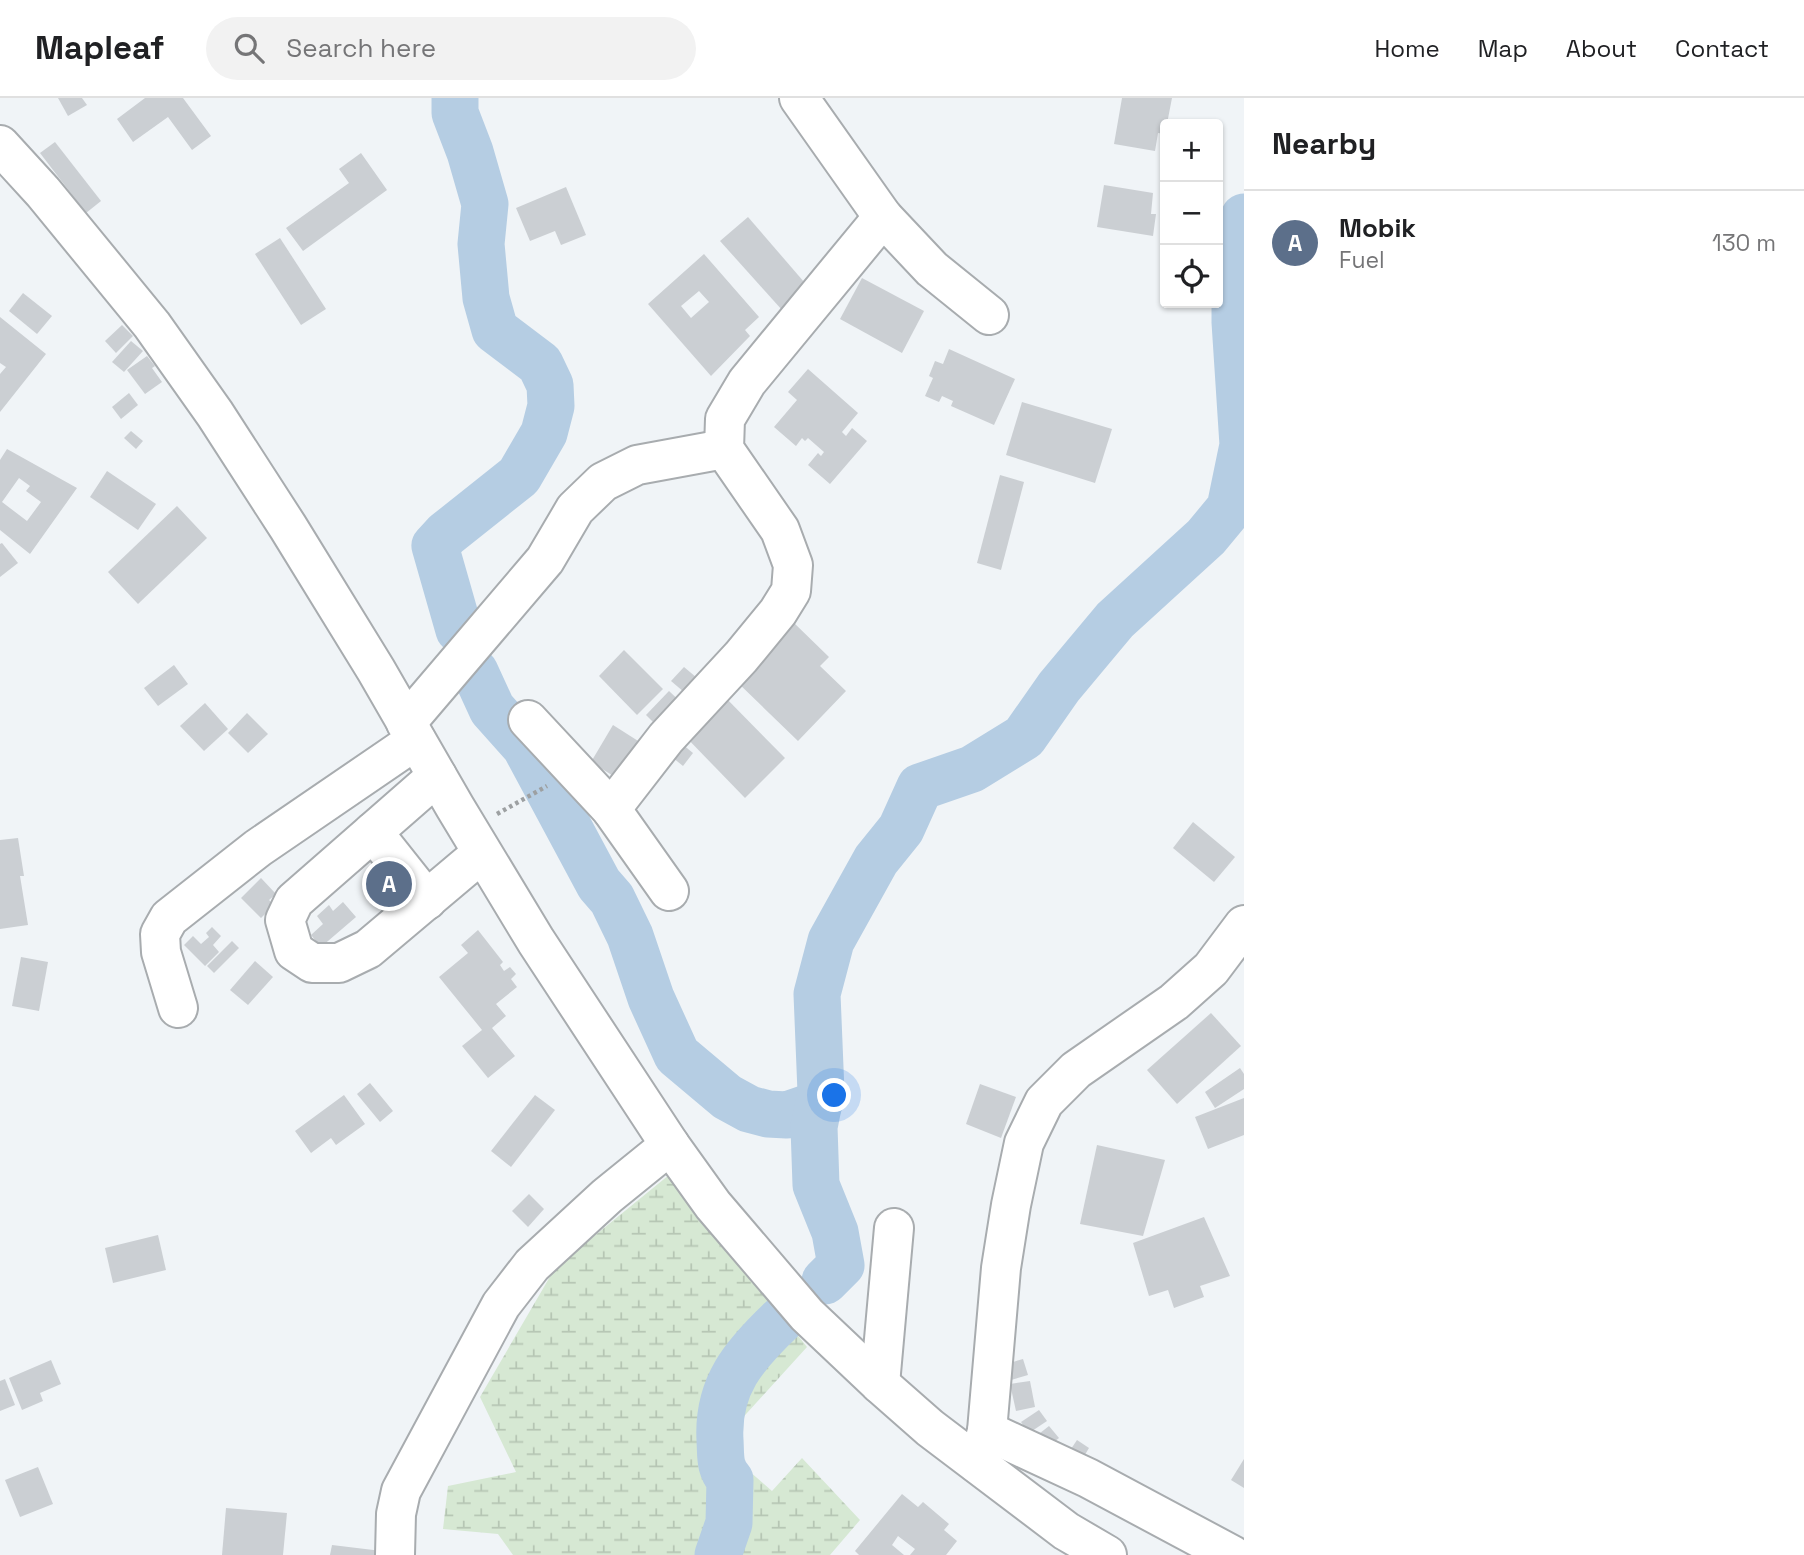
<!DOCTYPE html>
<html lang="en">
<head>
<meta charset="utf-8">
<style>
	body { margin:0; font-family:"Space Grotesk",sans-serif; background:#f2f2f2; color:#202124 }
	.controls { position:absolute; right:21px; top:21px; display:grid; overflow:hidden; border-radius:7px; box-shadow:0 2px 5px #0004 }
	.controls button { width:63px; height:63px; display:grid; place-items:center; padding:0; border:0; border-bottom:2px solid #e0e0e0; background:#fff; color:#202124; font:35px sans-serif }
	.you { position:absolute; left:835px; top:998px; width:24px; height:24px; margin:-18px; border:5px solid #fff; border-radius:50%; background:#1a73e8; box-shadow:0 0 0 10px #1a73e833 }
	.badge { display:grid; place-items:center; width:46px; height:46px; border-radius:50%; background:#7c3aed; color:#fff; font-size:23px; font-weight:700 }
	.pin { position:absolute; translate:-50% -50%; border:4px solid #fff; box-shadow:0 2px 7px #0006 }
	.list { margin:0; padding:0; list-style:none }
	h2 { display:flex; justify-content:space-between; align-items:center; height:91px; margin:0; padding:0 28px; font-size:30px }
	h2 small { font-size:23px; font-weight:400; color:#757577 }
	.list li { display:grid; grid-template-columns:46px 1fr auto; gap:21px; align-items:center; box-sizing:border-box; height:105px; padding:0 28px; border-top:2px solid #e0e0e0 }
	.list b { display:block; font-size:26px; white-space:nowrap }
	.list p { margin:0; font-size:23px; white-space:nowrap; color:#757577 }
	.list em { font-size:23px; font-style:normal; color:#757577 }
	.icon { flex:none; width:38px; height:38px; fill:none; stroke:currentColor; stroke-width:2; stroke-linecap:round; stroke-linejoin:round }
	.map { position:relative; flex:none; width:1244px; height:1457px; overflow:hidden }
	header { display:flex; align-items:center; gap:42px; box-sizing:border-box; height:98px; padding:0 35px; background:#fff; border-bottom:2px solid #e0e0e0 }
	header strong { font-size:33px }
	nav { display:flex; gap:38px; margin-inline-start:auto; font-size:24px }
	.search { width:490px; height:63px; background:#f2f2f2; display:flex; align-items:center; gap:18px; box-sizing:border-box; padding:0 24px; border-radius:38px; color:#757577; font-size:26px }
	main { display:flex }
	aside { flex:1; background:#fff }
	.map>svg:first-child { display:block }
</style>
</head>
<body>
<header>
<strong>Mapleaf</strong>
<div class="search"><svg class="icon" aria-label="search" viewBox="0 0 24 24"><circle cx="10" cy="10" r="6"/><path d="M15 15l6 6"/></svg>Search here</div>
<nav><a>Home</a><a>Map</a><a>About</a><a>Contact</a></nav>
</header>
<main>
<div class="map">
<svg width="1244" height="1457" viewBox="0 0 1244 1457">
	<defs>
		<pattern id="wetland-marsh" width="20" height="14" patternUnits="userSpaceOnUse" patternTransform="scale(1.75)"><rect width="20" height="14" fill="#d6e8d3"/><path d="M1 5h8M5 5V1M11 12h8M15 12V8" fill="none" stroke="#b6c6b4"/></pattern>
	</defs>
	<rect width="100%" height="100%" fill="#f0f4f7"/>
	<path fill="url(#wetland-marsh)" d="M669 1077 807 1249 737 1326 741 1366 772 1393 802 1360 860 1422 830 1457H513L498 1436 443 1431 448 1388 516 1374 480 1299 555 1170Z"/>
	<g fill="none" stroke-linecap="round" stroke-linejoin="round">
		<g stroke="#b5cde3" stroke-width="47">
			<path d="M455 0V15L470 54 485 106 481 146 486 200 495 232 540 266 550 287 551 308 544 335 519 378 446 436 435 448 459 532"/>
			<path d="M475 574 492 611 525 648 599 786 612 801 630 838 651 900 677 957 727 999 749 1011 768 1016 787 1017 819 1006"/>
			<path d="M825 1183 841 1167 835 1134 816 1087 814 1029 821 994 817 896 831 843 876 762 901 731 920 689 972 671 1024 639 1059 589 1115 522 1206 439 1230 410 1243 347 1235 224V157L1244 119"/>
			<path d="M718 1457 729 1425 730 1382C719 1369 721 1359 720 1342 717 1288 744 1257 782 1221"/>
		</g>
	</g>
	<g fill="#cbcfd3" fill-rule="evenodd">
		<path d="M58 0H82L87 7 68 18Z"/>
		<path d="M145 0H183L211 38 192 52 168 19 133 44 117 21Z"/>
		<path d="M1122 0H1172L1165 36 1158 35 1155 53 1114 46Z"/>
		<path d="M55 44 101 103 86 115 40 55Z"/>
		<path d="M361 55 387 92 303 153 286 130 349 85 339 71Z"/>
		<path d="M1104 87 1153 95 1151 116H1156L1153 138 1097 129Z"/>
		<path d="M566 89 586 137 561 147 555 133 530 143 516 110Z"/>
		<path d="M748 119 817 199 791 222 720 143Z"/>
		<path d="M280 140 326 211 301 227 255 156Z"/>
		<path d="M704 156 759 219 745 232 750 238 711 278 648 206ZM699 193 709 204 691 220 681 208Z"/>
		<path d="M862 180 924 213 902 255 840 221Z"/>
		<path d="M23 195 52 218 37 236 9 213Z"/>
		<path d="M0 219 46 256 0 314V276L6 269 0 265Z"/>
		<path d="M122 227 133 238 116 255 105 243Z"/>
		<path d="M131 243 143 253 124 274 112 264Z"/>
		<path d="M949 251 1015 281 994 327 951 308 953 303 942 298 939 304 925 298 933 280 929 278 935 263 943 266Z"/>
		<path d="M147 258 155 268 152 270 162 284 145 296 127 272Z"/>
		<path d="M808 271 858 315 842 334 846 338 852 330 867 343 830 386 808 367 818 355 821 358 824 354 808 340 805 343 802 340 796 348 774 329 797 302 788 294Z"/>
		<path d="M129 295 138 307 121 321 112 309Z"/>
		<path d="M1022 304 1112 331 1095 385 1006 357Z"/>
		<path d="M131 333 143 343 136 351 124 340Z"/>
		<path d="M7 351 77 390 30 456 0 432V362ZM19 380 30 388 26 393 41 404 27 423 2 404Z"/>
		<path d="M107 373 156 406 138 432 90 399Z"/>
		<path d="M1000 377 1024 384 1001 472 977 465Z"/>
		<path d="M177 408 207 440 138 506 108 474Z"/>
		<path d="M2 445 18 465 0 479V446Z"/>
		<path d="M792 523 829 559 820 568 846 593 798 643 735 582Z"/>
		<path d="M624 552 663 591 637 617 599 578Z"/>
		<path d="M174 567 188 586 158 608 144 590Z"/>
		<path d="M684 569 703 585 691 600 671 583Z"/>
		<path d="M669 593 686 609 663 634 646 617Z"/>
		<path d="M721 595 785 660 745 700 681 634Z"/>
		<path d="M205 605 228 631 204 653 180 628Z"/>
		<path d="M247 615 268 636 248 655 228 635Z"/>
		<path d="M613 627 646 648 623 684 591 664Z"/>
		<path d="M677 642 693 655 683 668 667 655Z"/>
		<path d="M1193 724 1235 759 1214 784 1173 750Z"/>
		<path d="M18 740 24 778H20L28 827 0 831V742Z"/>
		<path d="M261 780 276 796 269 802 274 807 261 820 241 800Z"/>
		<path d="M343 804 356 819 321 849 311 837 323 826 317 818 329 807 333 813Z"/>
		<path d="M212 829 221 838 213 847 219 854 205 868 184 847 193 838 201 846 209 839 206 835Z"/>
		<path d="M478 832 503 864 500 867 504 873 510 869 516 876 511 881 517 889 496 906 506 918 492 930 515 958 488 980 462 948 482 932 439 879 468 855 461 847Z"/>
		<path d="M232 843 239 850 214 875 207 868Z"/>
		<path d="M21 859 48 864 39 913 12 908Z"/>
		<path d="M255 863 273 879 248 907 230 892Z"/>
		<path d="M1211 915 1241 948 1177 1006 1147 972Z"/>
		<path d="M1240 970 1244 976V991L1215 1010 1205 994Z"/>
		<path d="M370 985 393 1013 380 1024 357 996Z"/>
		<path d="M980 986 1016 999 1001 1040 966 1026Z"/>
		<path d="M344 997 365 1026 336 1047 331 1040 311 1055 295 1033Z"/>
		<path d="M535 997 555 1012 511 1069 491 1053Z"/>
		<path d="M1244 1000V1037L1208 1051 1195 1019Z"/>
		<path d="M1097 1047 1165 1062 1143 1138 1080 1126Z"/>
		<path d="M529 1096 544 1111 528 1129 512 1113Z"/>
		<path d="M1204 1119 1230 1178 1200 1188 1204 1199 1174 1210 1168 1192 1149 1198 1133 1145Z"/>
		<path d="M158 1137 166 1172 113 1185 105 1150Z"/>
		<path d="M1023 1261 1028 1277 1011 1282 1006 1266Z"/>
		<path d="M51 1262 61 1286 40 1295 43 1303 22 1312 9 1280Z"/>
		<path d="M5 1281 15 1307 0 1313V1283Z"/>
		<path d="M1030 1283 1035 1309 1016 1313 1010 1286Z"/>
		<path d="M1039 1312 1047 1323 1029 1335 1021 1324Z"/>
		<path d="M1049 1328 1059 1340 1045 1351 1035 1339Z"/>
		<path d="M1077 1342 1089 1350 1080 1365 1067 1357Z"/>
		<path d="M1244 1361V1390L1231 1382Z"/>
		<path d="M38 1369 53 1406 20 1419 5 1382Z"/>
		<path d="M902 1396 918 1409 923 1404 949 1426 944 1432 957 1443 946 1457H910L915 1451 898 1438 892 1447 904 1457H859L855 1453Z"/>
		<path d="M226 1410 287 1415 283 1457H222Z"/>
		<path d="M332 1447 390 1454V1457H330Z"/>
	</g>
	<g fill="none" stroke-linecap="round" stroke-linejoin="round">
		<defs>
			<g id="minor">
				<path d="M799 0 883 119 932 171 989 217"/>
				<path d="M528 622 611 711 669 793"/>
				<path d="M406 625 545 462 575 411 603 384 637 367 724 351"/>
				<path d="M437 678 294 803 285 822 294 853 312 865H339L368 851 482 755"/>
				<path d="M611 711 666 640 741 559 778 514 791 493 793 467 780 432 724 351 725 321 747 284 883 119"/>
				<path d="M373 734 427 802"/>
				<path d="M178 910 161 854 160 836 169 820 258 750 416 642"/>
				<path d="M880 1286 894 1130"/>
				<path d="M987 1333 1088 1380 1232 1457"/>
				<path d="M978 1366 987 1333 1001 1170 1011 1107 1024 1045 1044 1004 1076 972 1174 904 1211 871 1244 827"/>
				<path d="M395 1457 396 1416 401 1393 501 1207 532 1167 607 1098 670 1047"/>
			</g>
			<path id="major" d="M0 47 43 94 152 227 215 316 288 429 376 572 455 709 536 843 670 1047 713 1107 807 1217 880 1286 930 1330 1066 1433 1107 1457"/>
		</defs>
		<use href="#minor" stroke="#a8acaf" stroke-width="42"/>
		<use href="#major" stroke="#a8acaf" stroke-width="42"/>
		<path stroke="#9da0a2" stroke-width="4.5" stroke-dasharray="3.5 3.5" stroke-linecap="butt" d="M497 716 547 688"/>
		<use href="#minor" stroke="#fff" stroke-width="38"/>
		<use href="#major" stroke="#fff" stroke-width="38"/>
	</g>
</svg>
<div class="controls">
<button>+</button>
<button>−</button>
<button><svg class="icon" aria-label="locate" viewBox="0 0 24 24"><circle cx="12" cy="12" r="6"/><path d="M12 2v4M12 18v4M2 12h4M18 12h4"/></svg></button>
</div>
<div class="you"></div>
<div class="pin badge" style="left:389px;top:786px;background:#5c6f8a">A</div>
</div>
<aside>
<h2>Nearby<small></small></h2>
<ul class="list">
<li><span class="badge" style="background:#5c6f8a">A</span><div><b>Mobik</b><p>Fuel</p></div><em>130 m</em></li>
</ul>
</aside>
</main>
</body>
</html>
